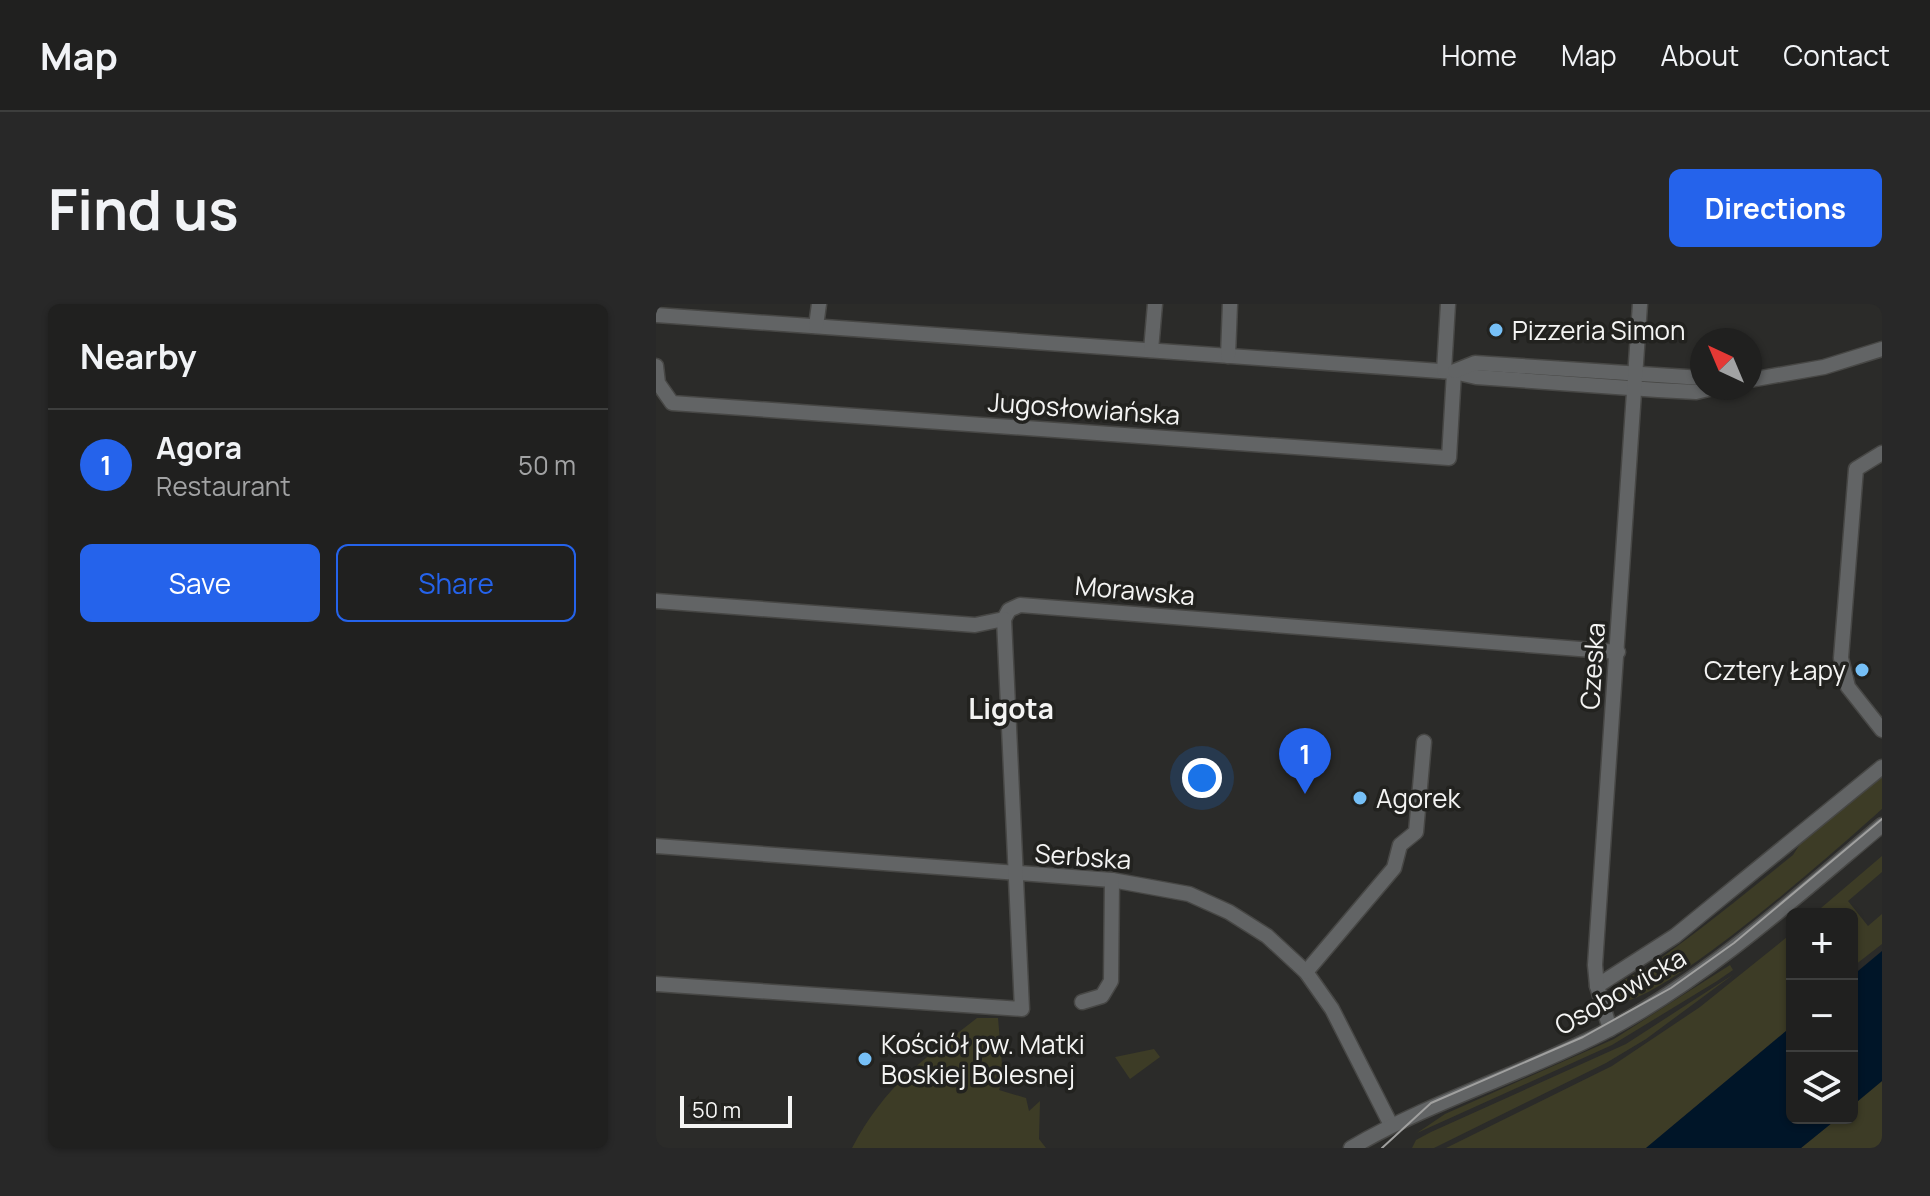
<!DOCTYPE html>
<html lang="en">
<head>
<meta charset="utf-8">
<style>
	body { margin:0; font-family:Manrope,sans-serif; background:#282828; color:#f1f3f6 }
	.controls { position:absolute; right:24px; bottom:24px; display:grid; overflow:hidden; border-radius:12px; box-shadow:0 2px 6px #0004 }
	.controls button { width:72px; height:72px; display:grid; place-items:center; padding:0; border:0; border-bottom:2px solid #3d3e3d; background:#20201f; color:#f1f3f6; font:40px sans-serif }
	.compass { position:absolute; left:1034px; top:24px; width:72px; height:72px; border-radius:50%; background:#20201f; box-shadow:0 2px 6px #0004; rotate:316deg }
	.scale { position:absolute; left:24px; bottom:20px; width:112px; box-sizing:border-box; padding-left:8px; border:4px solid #f4f4f3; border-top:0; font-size:22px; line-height:28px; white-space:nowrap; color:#f4f4f3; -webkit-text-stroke:6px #22221f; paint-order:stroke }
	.you { position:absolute; left:546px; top:474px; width:28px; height:28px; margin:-20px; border:6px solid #fff; border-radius:50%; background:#1a73e8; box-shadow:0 0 0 12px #1a73e833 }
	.badge { display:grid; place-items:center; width:52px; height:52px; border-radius:50%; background:#2563eb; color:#fff; font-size:26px; font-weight:700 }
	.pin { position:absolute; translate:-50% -66px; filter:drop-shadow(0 2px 4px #0008) }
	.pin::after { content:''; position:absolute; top:42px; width:28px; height:24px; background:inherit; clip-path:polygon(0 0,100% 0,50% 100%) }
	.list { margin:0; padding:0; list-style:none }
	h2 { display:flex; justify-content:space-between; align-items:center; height:104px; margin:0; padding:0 32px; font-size:34px }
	h2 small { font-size:26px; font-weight:400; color:#a2a3a4 }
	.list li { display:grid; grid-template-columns:52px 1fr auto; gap:24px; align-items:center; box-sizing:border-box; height:112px; padding:0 32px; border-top:2px solid #3d3e3d }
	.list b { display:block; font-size:30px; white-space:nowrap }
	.list p { margin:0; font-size:26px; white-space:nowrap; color:#a2a3a4 }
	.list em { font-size:26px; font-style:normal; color:#a2a3a4 }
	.actions { display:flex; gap:16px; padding:24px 32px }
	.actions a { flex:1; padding:18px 0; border:2px solid #2563eb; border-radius:12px; text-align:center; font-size:28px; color:#2563eb }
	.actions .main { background:#2563eb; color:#fff }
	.icon { flex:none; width:44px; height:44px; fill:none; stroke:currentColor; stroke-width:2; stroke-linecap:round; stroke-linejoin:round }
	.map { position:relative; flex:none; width:1226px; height:844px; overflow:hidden; border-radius:12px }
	header { display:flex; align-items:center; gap:48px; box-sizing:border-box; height:112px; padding:0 40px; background:#20201f; border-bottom:2px solid #3d3e3d }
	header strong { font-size:38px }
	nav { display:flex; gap:44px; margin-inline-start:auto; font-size:28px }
	.intro { display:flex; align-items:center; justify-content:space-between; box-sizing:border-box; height:192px; padding:0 48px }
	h1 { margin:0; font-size:56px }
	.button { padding:20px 36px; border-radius:12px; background:#2563eb; color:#fff; font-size:28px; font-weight:700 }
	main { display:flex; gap:48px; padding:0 48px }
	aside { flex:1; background:#20201f; border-radius:12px; box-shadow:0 2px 6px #0004 }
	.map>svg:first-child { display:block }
</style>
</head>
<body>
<header>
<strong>Map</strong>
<nav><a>Home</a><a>Map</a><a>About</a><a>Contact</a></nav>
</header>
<div class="intro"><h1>Find us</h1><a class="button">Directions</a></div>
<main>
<aside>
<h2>Nearby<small></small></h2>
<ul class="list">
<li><span class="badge">1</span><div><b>Agora</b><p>Restaurant</p></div><em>50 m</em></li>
</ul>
<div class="actions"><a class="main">Save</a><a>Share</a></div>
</aside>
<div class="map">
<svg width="1226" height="844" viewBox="0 0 1226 844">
	<rect width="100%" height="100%" fill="#2b2b29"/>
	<g fill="#3d3c26">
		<path d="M1226 471V505C1189 538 993 714 954 698L953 689C965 674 985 669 998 659 1046 625 1091 588 1137 551L1144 540Z"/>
		<path d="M1226 552V568L1192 597 1212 622 1226 610V640L1199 661 1202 666 1196 672V610H1158Z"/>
		<path d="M1136 629V722L990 844H790L956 762 1044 703Z"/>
		<path d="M1074 661 1077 666 1061 677 956 741 761 829 789 810 958 735Z"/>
		<path d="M1078 670 990 735 950 759 778 844H756L760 836 775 828 970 740Z"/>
		<path d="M321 714H342L347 772 343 786 370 794 373 807 384 797 383 835 390 844H196C230 780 265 758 321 714Z"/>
		<path d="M498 745 504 753 474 775 459 753Z"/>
		<path d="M1226 777V844H1145L1182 814H1196V802Z"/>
	</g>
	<g fill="#001528">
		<path d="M1226 647V777L1196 802V672Z"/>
		<path d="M1136 722V814H1182L1145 844H990Z"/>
	</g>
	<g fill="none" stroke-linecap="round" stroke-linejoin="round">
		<defs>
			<g id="minor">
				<path d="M0 11 798 68 820 73 1002 86 1040 88 1057 84"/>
				<path d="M160 22 163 0"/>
				<path d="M495 46 499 0"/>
				<path d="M572 52 574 0"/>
				<path d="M0 62 2 79 16 99 793 154 798 68"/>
				<path d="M788 67 792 0"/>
				<path d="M799 67 819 59 1046 74"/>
				<path d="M1094 76 1168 63 1226 45"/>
				<path d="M1226 149 1200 165 1185 354 1192 383 1226 426"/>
				<path d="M0 297 319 321 348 315 353 306 364 301 962 348"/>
				<path d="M0 542 456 576 533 590 573 608 611 632 650 668 676 705 735 821"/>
				<path d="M650 668 738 564 744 541 760 528 768 438"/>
				<path d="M0 680 366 705 348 315"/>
				<path d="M941 682 1019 632 1226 463"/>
				<path d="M426 698 446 692 455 677 456 576"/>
				<path d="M954 725 941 682 939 661 984 0"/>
				<path d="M695 844C777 796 870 769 954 725 1054 671 1139 594 1226 521"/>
			</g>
		</defs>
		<use href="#minor" stroke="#474745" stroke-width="17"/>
		<use href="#minor" stroke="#626465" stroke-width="14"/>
		<path stroke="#a0a09f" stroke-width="2" d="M726 844 775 799 927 733 1015 684 1078 639 1226 515"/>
	</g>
	<g fill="#76c0f7" stroke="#22221f" stroke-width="3">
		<circle cx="840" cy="26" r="8"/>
		<circle cx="1206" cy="366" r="8"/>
		<circle cx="704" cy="494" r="8"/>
		<circle cx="209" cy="755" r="8"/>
	</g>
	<g text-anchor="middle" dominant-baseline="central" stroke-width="7" stroke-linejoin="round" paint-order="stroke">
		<g font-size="26" fill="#f4f4f3" stroke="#22221f" text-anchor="start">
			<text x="856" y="26">Pizzeria Simon</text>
			<text x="1190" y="366" text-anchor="end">Cztery Łapy</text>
			<text x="720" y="494">Agorek</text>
			<text x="225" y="740">Kościół pw. Matki<tspan x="225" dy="30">Boskiej Bolesnej</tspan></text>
		</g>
		<g font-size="26" fill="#f4f4f3" stroke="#22221f">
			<text transform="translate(428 104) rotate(4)">Jugosłowiańska</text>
			<text transform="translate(479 286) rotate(5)">Morawska</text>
			<text transform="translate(936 362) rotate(-86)">Czeska</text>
			<text transform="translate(427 552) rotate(4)">Serbska</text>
			<text transform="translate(964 687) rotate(-30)">Osobowicka</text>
		</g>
		<g font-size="28" font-weight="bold" fill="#f4f4f3" stroke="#22221f">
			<text x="355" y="404">Ligota</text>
		</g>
	</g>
</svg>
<div class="controls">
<button>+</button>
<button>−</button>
<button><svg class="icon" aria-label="layers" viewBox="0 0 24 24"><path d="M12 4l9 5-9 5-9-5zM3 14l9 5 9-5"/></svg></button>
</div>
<svg class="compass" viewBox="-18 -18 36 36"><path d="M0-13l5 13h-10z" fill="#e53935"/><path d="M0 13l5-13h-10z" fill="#a2a3a4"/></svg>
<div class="scale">50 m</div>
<div class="you"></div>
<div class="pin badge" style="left:649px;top:490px">1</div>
</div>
</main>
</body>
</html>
